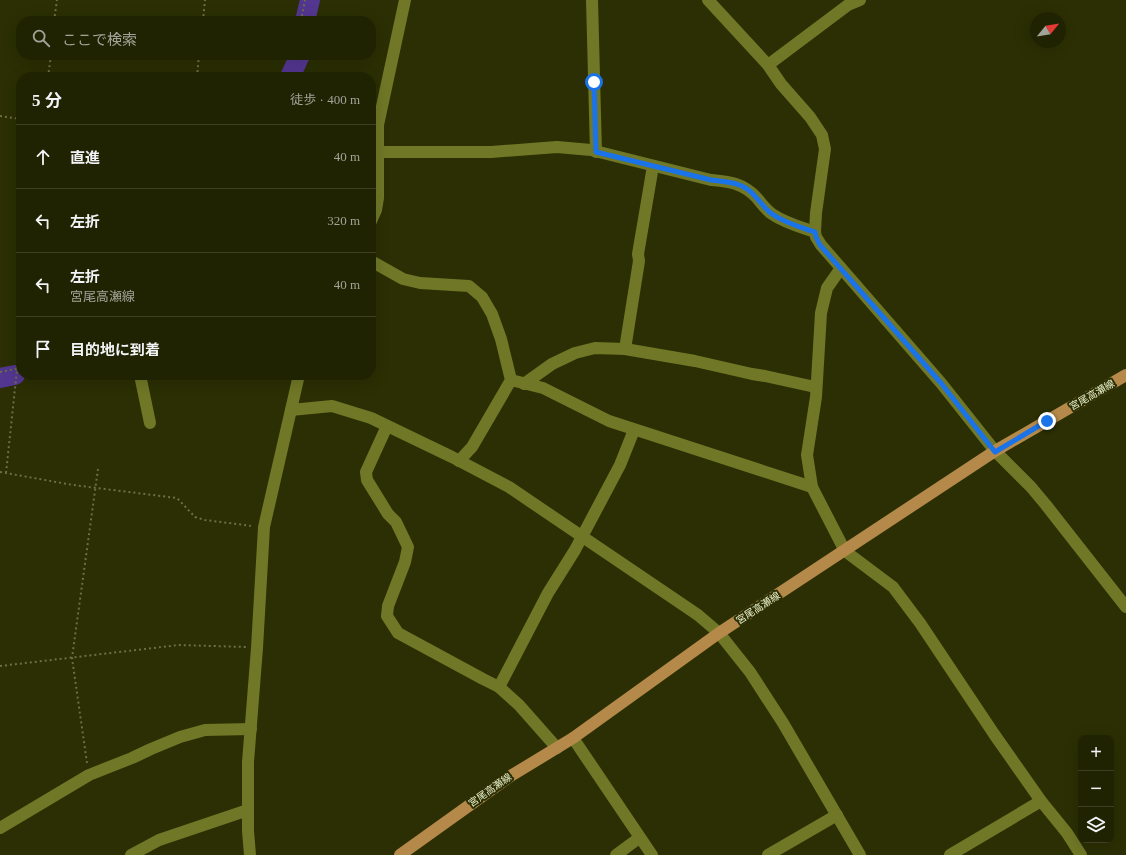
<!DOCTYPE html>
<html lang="ja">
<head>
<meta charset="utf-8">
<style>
	body { margin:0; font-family:"Times New Roman","Noto Sans JP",serif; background:#2d2f11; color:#f1f3f6 }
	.controls { position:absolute; right:12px; bottom:12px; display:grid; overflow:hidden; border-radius:8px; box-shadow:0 4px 16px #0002 }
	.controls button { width:36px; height:36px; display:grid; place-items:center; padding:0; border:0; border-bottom:1px solid #3d4024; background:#202302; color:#f1f3f6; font:20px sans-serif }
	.compass { position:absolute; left:1030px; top:12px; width:36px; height:36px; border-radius:50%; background:#202302; box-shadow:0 4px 16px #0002; rotate:60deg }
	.stop { position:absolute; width:12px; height:12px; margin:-9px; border:3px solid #1a73e8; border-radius:50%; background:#fff }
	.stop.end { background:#1a73e8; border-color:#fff; box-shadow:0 1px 4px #0008 }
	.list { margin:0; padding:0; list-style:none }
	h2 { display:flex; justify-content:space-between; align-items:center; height:52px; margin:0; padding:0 16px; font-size:17px }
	h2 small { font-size:13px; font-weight:400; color:#a2a499 }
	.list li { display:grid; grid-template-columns:26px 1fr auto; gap:12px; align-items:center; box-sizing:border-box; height:64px; padding:0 16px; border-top:1px solid #3d4024 }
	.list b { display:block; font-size:15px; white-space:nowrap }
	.list p { margin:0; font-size:13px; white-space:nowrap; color:#a2a499 }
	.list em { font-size:13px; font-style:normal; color:#a2a499 }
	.icon { flex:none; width:22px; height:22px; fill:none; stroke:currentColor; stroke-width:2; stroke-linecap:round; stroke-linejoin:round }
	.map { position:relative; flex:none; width:1126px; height:855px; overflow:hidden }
	.search { position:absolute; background:#202302; box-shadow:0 4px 16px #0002; left:16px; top:16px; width:360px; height:44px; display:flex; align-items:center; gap:10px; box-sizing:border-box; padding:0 14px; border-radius:16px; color:#a2a499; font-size:15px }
	.panel { position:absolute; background:#202302; box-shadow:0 4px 16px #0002; left:16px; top:72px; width:360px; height:308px; border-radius:16px }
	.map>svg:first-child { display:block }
</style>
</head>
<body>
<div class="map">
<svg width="1126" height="855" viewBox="0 0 1126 855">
	<rect width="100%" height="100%" fill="#2b2f03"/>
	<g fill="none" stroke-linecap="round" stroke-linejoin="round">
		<g stroke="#533690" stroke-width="20">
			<path d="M305 21 310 0"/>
			<path d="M290 77 300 55"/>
			<path d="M0 378 15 375"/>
		</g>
		<g stroke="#6b7045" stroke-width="2" stroke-dasharray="2 3" stroke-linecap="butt">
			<path d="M54 21 57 0"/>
			<path d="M203 21 205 0"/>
			<path d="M301 21 305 0"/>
			<path d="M293 60 295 55"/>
			<path d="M48 77 51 55"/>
			<path d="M197 77 199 55"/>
			<path d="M0 116 21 119"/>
			<path d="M0 372 21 368"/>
			<path d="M0 472 73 485 177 498 195 517 205 520 252 526"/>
			<path d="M6 473 21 332"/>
			<path d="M0 666 179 645 246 647"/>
			<path d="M87 763 72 658 98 469"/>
		</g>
		<g stroke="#707726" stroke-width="12">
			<path d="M592 0 596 152"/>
			<path d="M708 0 768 65 781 84 810 117 822 135 825 149 816 213 815 232 816 237 821 245 941 383 995 451 1031 487 1046 505 1126 607"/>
			<path d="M768 65 848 5 860 0"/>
			<path d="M378 152H491L557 147 591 150 711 180C731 182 743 183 757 198 761 203 766 210 772 214 785 223 800 227 815 232"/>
			<path d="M371 221 376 210 378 198V125L405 0"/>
			<path d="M371 261 403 279 420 283 469 286 482 297 492 314 501 339 511 380 472 447 459 461"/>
			<path d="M841 268 827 288 821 313 816 397 807 455 812 487 845 551 893 587 920 623 994 734 1041 801 1067 833 1081 855"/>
			<path d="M625 349 639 261 638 254 653 166"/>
			<path d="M140 375 150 423"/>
			<path d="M511 380 543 388 609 421 812 487"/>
			<path d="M524 384 552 364 575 353 595 348 625 349 695 361 752 374 765 376 815 387"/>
			<path d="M291 410 332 406 371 418 452 457 509 487 698 615 719 633 750 672 783 723 860 855"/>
			<path d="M387 426 366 472 367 480 388 514 396 522 408 547 405 562 388 606 387 616 398 633 483 679 499 687 519 705 557 748"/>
			<path d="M499 687 548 593 575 550 620 465 634 430"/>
			<path d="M573 738 652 855"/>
			<path d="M0 828 89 775 132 758 151 749 180 737 205 730 251 729"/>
			<path d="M131 855 159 840 248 810"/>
			<path d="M250 855 248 831V762L257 648 264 527 299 375"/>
			<path d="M616 855 639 838"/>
			<path d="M768 855 837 815"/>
			<path d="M950 855 1041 801"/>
		</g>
		<path stroke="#b48949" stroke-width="12" d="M400 855 509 777 573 738 719 633 995 451 1126 375"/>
	</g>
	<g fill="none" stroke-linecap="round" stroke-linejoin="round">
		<path stroke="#1a73e8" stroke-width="5" d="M594 82 596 152 711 180C726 182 741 182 752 193 759 200 764 208 772 214 785 223 800 227 815 232L816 237 820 245 941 383 995 452 1047 421"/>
	</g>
	<g text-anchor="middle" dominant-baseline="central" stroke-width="4" stroke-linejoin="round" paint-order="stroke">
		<g font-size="10" fill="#ecf2cb" stroke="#2b2f03">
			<text transform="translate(1092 395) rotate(-30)">宮尾高瀬線</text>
			<text transform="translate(758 608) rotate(-33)">宮尾高瀬線</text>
			<text transform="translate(490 790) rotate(-35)">宮尾高瀬線</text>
		</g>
	</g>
</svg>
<div class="controls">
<button>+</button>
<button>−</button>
<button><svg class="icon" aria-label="layers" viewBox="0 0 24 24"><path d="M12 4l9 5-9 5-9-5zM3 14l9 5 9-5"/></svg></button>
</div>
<svg class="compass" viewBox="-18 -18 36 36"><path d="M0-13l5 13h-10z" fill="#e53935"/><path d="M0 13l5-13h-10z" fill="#a2a499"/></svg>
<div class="stop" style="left:594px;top:82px"></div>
<div class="stop end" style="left:1047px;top:421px"></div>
<div class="search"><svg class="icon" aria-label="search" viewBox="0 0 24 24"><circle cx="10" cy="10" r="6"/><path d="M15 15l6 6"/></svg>ここで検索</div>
<section class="panel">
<h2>5 分<small>徒歩 · 400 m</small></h2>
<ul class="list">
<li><svg class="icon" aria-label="ahead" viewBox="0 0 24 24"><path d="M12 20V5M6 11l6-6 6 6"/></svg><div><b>直進</b></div><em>40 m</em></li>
<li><svg class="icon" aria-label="left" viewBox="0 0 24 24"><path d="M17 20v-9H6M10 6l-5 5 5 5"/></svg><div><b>左折</b></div><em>320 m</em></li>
<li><svg class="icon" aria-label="left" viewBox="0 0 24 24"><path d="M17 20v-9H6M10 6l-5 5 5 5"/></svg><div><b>左折</b><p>宮尾高瀬線</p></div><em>40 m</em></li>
<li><svg class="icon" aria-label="arrive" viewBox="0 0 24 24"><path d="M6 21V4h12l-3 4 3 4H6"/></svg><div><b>目的地に到着</b></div></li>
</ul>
</section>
</div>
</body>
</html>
